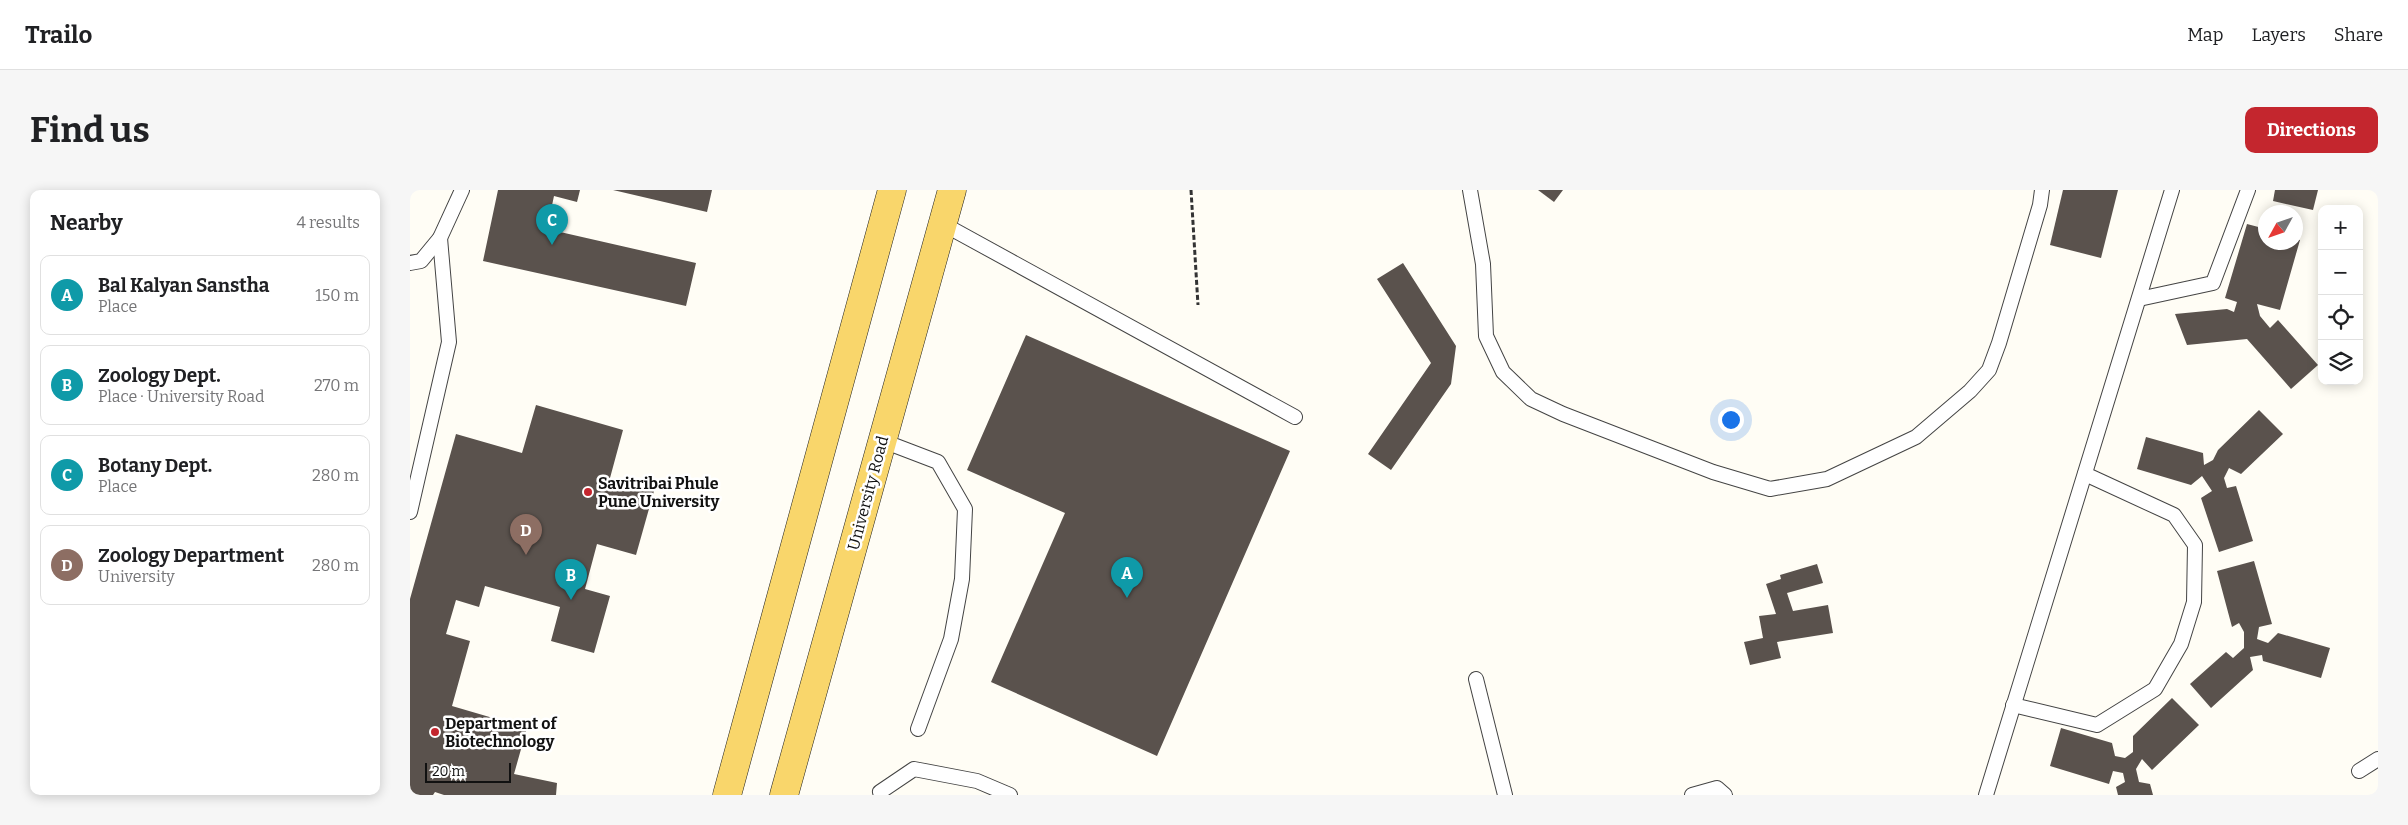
<!DOCTYPE html>
<html lang="en">
<head>
<meta charset="utf-8">
<style>
	body { margin:0; font-family:Bitter,serif; background:#f6f6f6; color:#202124 }
	.controls { position:absolute; right:15px; top:15px; display:grid; overflow:hidden; border-radius:10px; box-shadow:0 2px 12px #0003 }
	.controls button { width:45px; height:45px; display:grid; place-items:center; padding:0; border:0; border-bottom:1px solid #e0e0e0; background:#fff; color:#202124; font:25px sans-serif }
	.compass { position:absolute; left:1848px; top:15px; width:45px; height:45px; border-radius:50%; background:#fff; box-shadow:0 2px 12px #0003; rotate:230deg }
	.scale { position:absolute; left:15px; bottom:12px; width:86px; box-sizing:border-box; padding-left:5px; border:2px solid #111; border-top:0; font-size:14px; line-height:18px; white-space:nowrap; color:#111; -webkit-text-stroke:4px #fff; paint-order:stroke }
	.you { position:absolute; left:1320px; top:229px; width:18px; height:18px; margin:-12px; border:4px solid #fff; border-radius:50%; background:#1a73e8; box-shadow:0 0 0 8px #1a73e833 }
	.badge { display:grid; place-items:center; width:32px; height:32px; border-radius:50%; background:#c4262e; color:#fff; font-size:16px; font-weight:700 }
	.pin { position:absolute; translate:-50% -41px; filter:drop-shadow(0 1px 2px #0008) }
	.pin::after { content:''; position:absolute; top:26px; width:18px; height:15px; background:inherit; clip-path:polygon(0 0,100% 0,50% 100%) }
	.list { margin:0; padding:0; list-style:none }
	h2 { display:flex; justify-content:space-between; align-items:center; height:65px; margin:0; padding:0 20px; font-size:21px }
	h2 small { font-size:16px; font-weight:400; color:#757577 }
	.list li { display:grid; grid-template-columns:32px 1fr auto; gap:15px; align-items:center; box-sizing:border-box; height:80px; margin:0 10px 10px; padding:0 10px; border:1px solid #e0e0e0; border-radius:10px }
	.list b { display:block; font-size:19px; white-space:nowrap }
	.list p { margin:0; font-size:16px; white-space:nowrap; color:#757577 }
	.list em { font-size:16px; font-style:normal; color:#757577 }
	.icon { flex:none; width:28px; height:28px; fill:none; stroke:currentColor; stroke-width:2; stroke-linecap:round; stroke-linejoin:round }
	.map { position:relative; flex:none; width:1968px; height:605px; overflow:hidden; border-radius:10px }
	header { display:flex; align-items:center; gap:30px; box-sizing:border-box; height:70px; padding:0 25px; background:#fff; border-bottom:1px solid #e0e0e0 }
	header strong { font-size:24px }
	nav { display:flex; gap:28px; margin-inline-start:auto; font-size:18px }
	.intro { display:flex; align-items:center; justify-content:space-between; box-sizing:border-box; height:120px; padding:0 30px }
	h1 { margin:0; font-size:35px }
	.button { padding:12px 22px; border-radius:10px; background:#c4262e; color:#fff; font-size:18px; font-weight:700 }
	main { display:flex; gap:30px; padding:0 30px }
	aside { flex:1; background:#fff; border-radius:10px; box-shadow:0 2px 12px #0003 }
	.map>svg:first-child { display:block }
</style>
</head>
<body>
<header>
<strong>Trailo</strong>
<nav><a>Map</a><a>Layers</a><a>Share</a></nav>
</header>
<div class="intro"><h1>Find us</h1><a class="button">Directions</a></div>
<main>
<aside>
<h2>Nearby<small>4 results</small></h2>
<ul class="list">
<li><span class="badge" style="background:#0f9aa8">A</span><div><b>Bal Kalyan Sanstha</b><p>Place</p></div><em>150 m</em></li>
<li><span class="badge" style="background:#0f9aa8">B</span><div><b>Zoology Dept.</b><p>Place · University Road</p></div><em>270 m</em></li>
<li><span class="badge" style="background:#0f9aa8">C</span><div><b>Botany Dept.</b><p>Place</p></div><em>280 m</em></li>
<li><span class="badge" style="background:#8d6e63">D</span><div><b>Zoology Department</b><p>University</p></div><em>280 m</em></li>
</ul>
</aside>
<div class="map">
<svg width="1968" height="605" viewBox="0 0 1968 605">
	<rect width="100%" height="100%" fill="#fffdf5"/>
	<g fill="#5a524d">
		<path d="M88 0H170L167 12 144 6 137 39 286 73 276 116 73 71Z"/>
		<path d="M203 0H302L297 22Z"/>
		<path d="M1128 0H1153L1144 12Z"/>
		<path d="M1653 0H1708L1691 68 1640 55Z"/>
		<path d="M1865 0H1908L1903 20 1863 11Z"/>
		<path d="M1837 34 1856 39V52H1886V49L1890 50 1870 120 1847 114 1850 126 1860 138 1868 130 1908 175 1881 199 1837 149 1777 155 1765 124 1817 119 1824 122 1827 112 1815 108Z"/>
		<path d="M993 73 1046 156 1041 194 981 280 958 264 1021 173 967 89Z"/>
		<path d="M616 145 880 261 747 566 581 492 655 323 557 280Z"/>
		<path d="M126 215 213 240 200 288 244 301 226 365 187 354 175 399 200 406 184 463 141 451 150 417 75 396 69 417 46 410 36 444 60 451 42 516 117 538 104 584 147 593 146 605H34L25 602 23 605H0V409L46 244 112 263Z"/>
		<path d="M1849 220 1873 244 1831 284 1819 278 1814 288 1817 298 1826 296 1843 351 1809 362 1791 308 1802 301 1792 286 1781 295 1727 279 1736 247 1793 263 1794 275 1803 270 1808 260Z"/>
		<path d="M1844 371 1862 434 1849 437 1847 449 1858 453 1868 443 1920 458 1911 488 1853 471 1852 465 1840 467 1843 480 1801 518 1780 494 1816 462 1823 468 1834 458V442L1829 433 1822 437 1807 381Z"/>
		<path d="M1407 374 1413 393 1377 403 1383 421 1418 415 1423 443 1367 452 1371 468 1340 475 1334 452 1353 448 1349 426 1366 424 1356 394 1371 389 1370 385Z"/>
		<path d="M1762 508 1789 535 1742 580 1732 569 1726 579 1729 592 1740 594 1743 605H1708L1706 597 1715 592 1713 583 1703 581 1699 594 1640 576 1651 538 1702 553 1705 566 1715 568 1723 562V546Z"/>
	</g>
	<g fill="none" stroke-linecap="round" stroke-linejoin="round">
		<defs>
			<g id="lane">
				<path d="M1060 0 1073 74 1076 146 1093 182 1121 209 1153 224 1303 282 1360 299 1417 289 1506 247 1560 201 1579 180 1589 153 1630 15 1632 0"/>
				<path d="M533 34 885 227"/>
				<path d="M0 73 11 71 30 48 52 0"/>
				<path d="M1729 109 1803 93 1838 0"/>
				<path d="M473 251 528 272 555 319 552 389 541 449 508 539"/>
				<path d="M0 322 39 152 30 48"/>
				<path d="M1066 489 1095 605"/>
				<path d="M1603 515 1687 535 1745 499 1771 454 1784 412 1785 355 1764 325 1675 284"/>
				<path d="M1949 581 1968 569"/>
				<path d="M471 605 470 602 504 579 567 591 600 605"/>
				<path d="M1282 605 1307 598 1315 605"/>
				<path d="M1576 605 1762 0"/>
			</g>
			<g id="primary">
				<path d="M317 605 482 0"/>
				<path d="M374 605 542 0"/>
			</g>
		</defs>
		<use href="#lane" stroke="#444" stroke-width="16"/>
		<use href="#primary" stroke="#222" stroke-width="29"/>
		<path stroke="#333" stroke-width="3" stroke-dasharray="5 2.5" stroke-linecap="butt" d="M781 0 788 115"/>
		<use href="#lane" stroke="#fff" stroke-width="14"/>
		<use href="#primary" stroke="#f9d66b" stroke-width="28"/>
	</g>
	<g fill="#c4262e" stroke="#fff" stroke-width="2">
		<circle cx="178" cy="302" r="5"/>
		<circle cx="25" cy="542" r="5"/>
	</g>
	<g text-anchor="middle" dominant-baseline="central" stroke-width="5" stroke-linejoin="round" paint-order="stroke">
		<g font-size="16" font-weight="bold" fill="#111" stroke="#fff" text-anchor="start">
			<text x="188" y="293">Savitribai Phule<tspan x="188" dy="18">Pune University</tspan></text>
			<text x="35" y="533">Department of<tspan x="35" dy="18">Biotechnology</tspan></text>
		</g>
		<g font-size="16" fill="#111" stroke="#fff">
			<text transform="translate(458 303) rotate(-75)">University Road</text>
		</g>
	</g>
</svg>
<div class="controls">
<button>+</button>
<button>−</button>
<button><svg class="icon" aria-label="locate" viewBox="0 0 24 24"><circle cx="12" cy="12" r="6"/><path d="M12 2v4M12 18v4M2 12h4M18 12h4"/></svg></button>
<button><svg class="icon" aria-label="layers" viewBox="0 0 24 24"><path d="M12 4l9 5-9 5-9-5zM3 14l9 5 9-5"/></svg></button>
</div>
<svg class="compass" viewBox="-18 -18 36 36"><path d="M0-13l5 13h-10z" fill="#e53935"/><path d="M0 13l5-13h-10z" fill="#757577"/></svg>
<div class="scale">20 m</div>
<div class="you"></div>
<div class="pin badge" style="left:717px;top:408px;background:#0f9aa8">A</div>
<div class="pin badge" style="left:161px;top:410px;background:#0f9aa8">B</div>
<div class="pin badge" style="left:142px;top:55px;background:#0f9aa8">C</div>
<div class="pin badge" style="left:116px;top:365px;background:#8d6e63">D</div>
</div>
</main>
</body>
</html>
